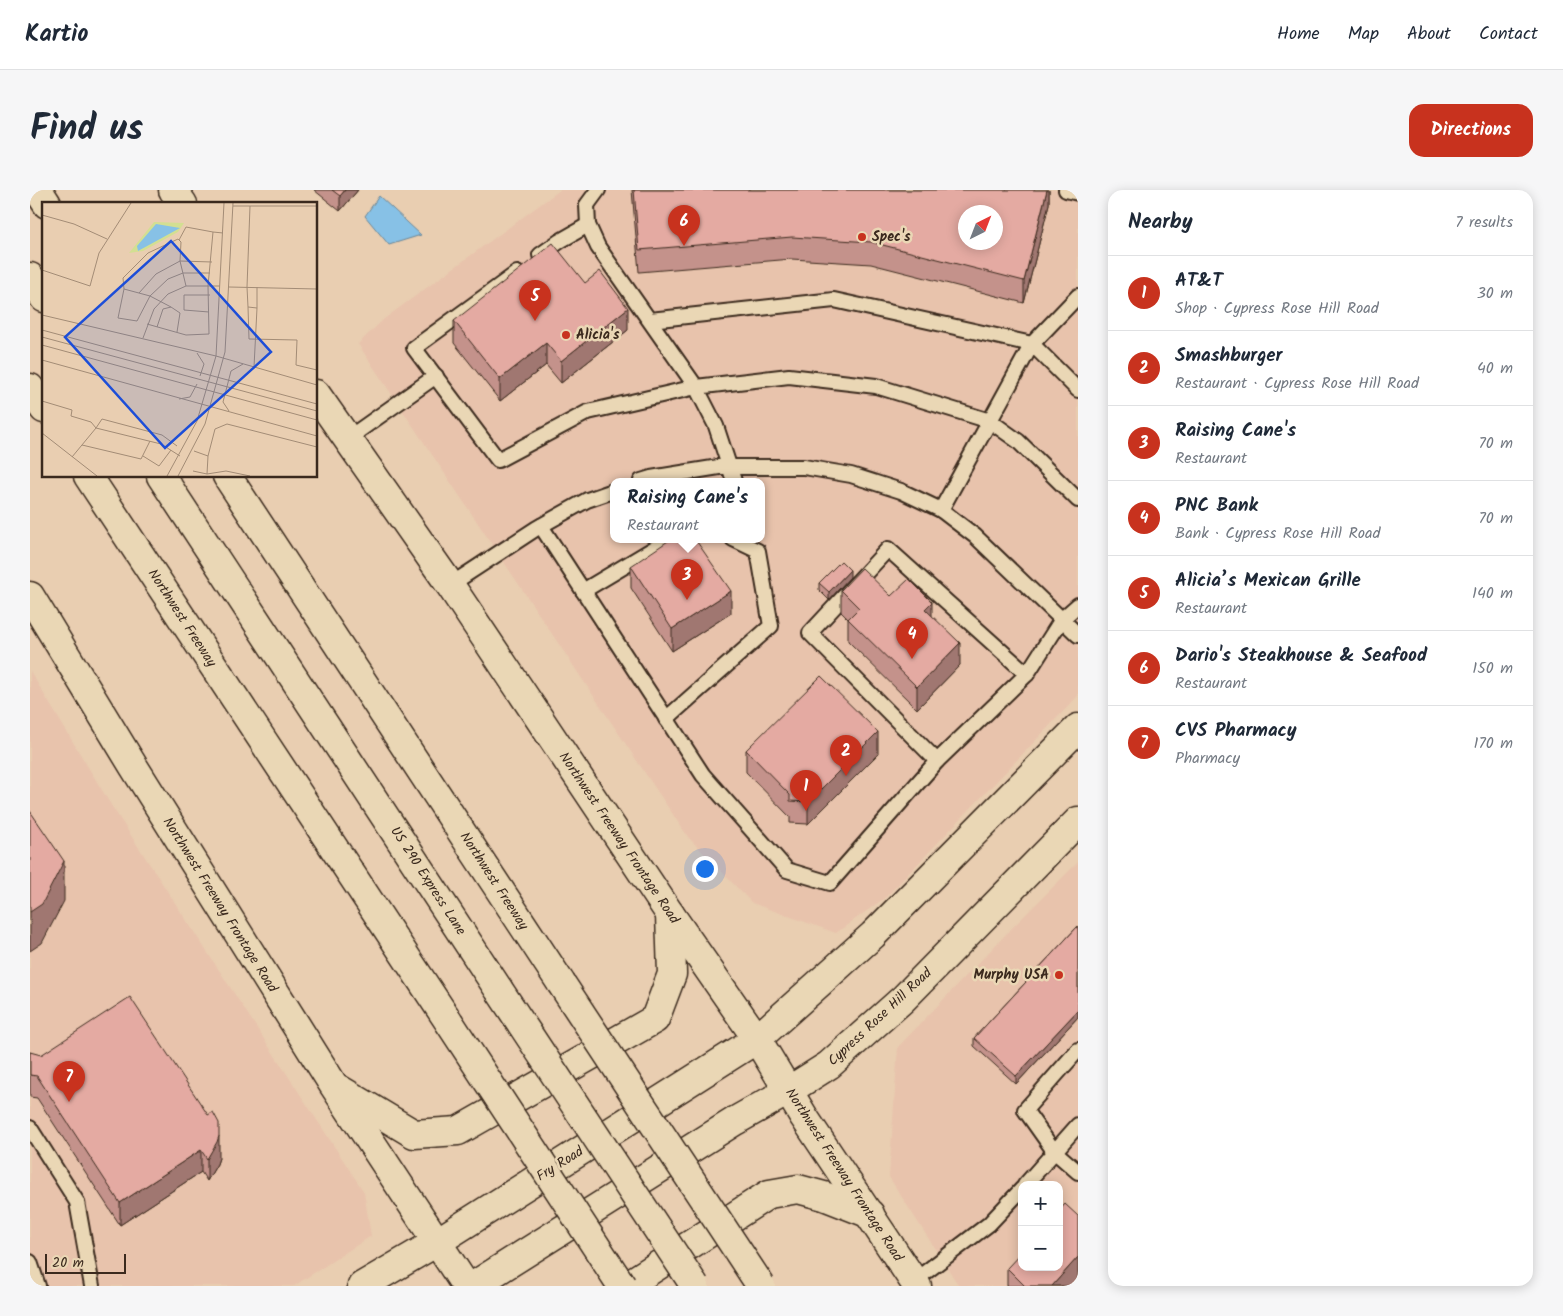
<!DOCTYPE html>
<html lang="en">
<head>
<meta charset="utf-8">
<style>
	body { margin:0; font-family:Kalam,sans-serif; background:#f6f6f7; color:#1f2937 }
	.controls { position:absolute; right:15px; bottom:15px; display:grid; overflow:hidden; border-radius:10px; box-shadow:0 2px 12px #0003 }
	.controls button { width:45px; height:45px; display:grid; place-items:center; padding:0; border:0; border-bottom:1px solid #e0e1e3; background:#fff; color:#1f2937; font:25px sans-serif }
	.compass { position:absolute; left:928px; top:15px; width:45px; height:45px; border-radius:50%; background:#fff; box-shadow:0 2px 12px #0003; rotate:42deg }
	.scale { position:absolute; left:15px; bottom:12px; width:81px; box-sizing:border-box; padding-left:5px; border:2px solid #3b2a1e; border-top:0; font-size:14px; line-height:18px; white-space:nowrap; color:#3b2a1e; -webkit-text-stroke:4px #ead7b5; paint-order:stroke }
	.you { position:absolute; left:674px; top:678px; width:18px; height:18px; margin:-12px; border:4px solid #fff; border-radius:50%; background:#1a73e8; box-shadow:0 0 0 8px #1a73e833 }
	.badge { display:grid; place-items:center; width:32px; height:32px; border-radius:50%; background:#c8321e; color:#fff; font-size:16px; font-weight:700 }
	.pin { position:absolute; translate:-50% -41px; filter:drop-shadow(0 1px 2px #0008) }
	.pin::after { content:''; position:absolute; top:26px; width:18px; height:15px; background:inherit; clip-path:polygon(0 0,100% 0,50% 100%) }
	.popup { position:absolute; left:580px; top:288px; width:155px; height:65px; box-sizing:border-box; display:grid; place-content:center; border-radius:10px; background:#fff; filter:drop-shadow(0 1px 4px #0005); font-size:16px; white-space:nowrap; color:#747a83 }
	.popup b { font-size:19px; color:#1f2937 }
	.popup::after { content:''; position:absolute; left:50%; top:100%; margin-left:-10px; border:10px solid transparent; border-top-color:#fff }
	.list { margin:0; padding:0; list-style:none }
	h2 { display:flex; justify-content:space-between; align-items:center; height:65px; margin:0; padding:0 20px; font-size:21px }
	h2 small { font-size:16px; font-weight:400; color:#747a83 }
	.list li { display:grid; grid-template-columns:32px 1fr auto; gap:15px; align-items:center; box-sizing:border-box; height:75px; padding:0 20px; border-top:1px solid #e0e1e3 }
	.list b { display:block; font-size:19px; white-space:nowrap }
	.list p { margin:0; font-size:16px; white-space:nowrap; color:#747a83 }
	.list em { font-size:16px; font-style:normal; color:#747a83 }
	.map { position:relative; flex:none; width:1048px; height:1096px; overflow:hidden; border-radius:15px }
	header { display:flex; align-items:center; gap:30px; box-sizing:border-box; height:70px; padding:0 25px; background:#fff; border-bottom:1px solid #e0e1e3 }
	header strong { font-size:24px }
	nav { display:flex; gap:28px; margin-inline-start:auto; font-size:18px }
	.intro { display:flex; align-items:center; justify-content:space-between; box-sizing:border-box; height:120px; padding:0 30px }
	h1 { margin:0; font-size:35px }
	.button { padding:12px 22px; border-radius:15px; background:#c8321e; color:#fff; font-size:18px; font-weight:700 }
	main { display:flex; gap:30px; padding:0 30px }
	aside { flex:1; background:#fff; border-radius:15px; box-shadow:0 2px 12px #0003 }
	.map>svg:first-child { display:block }
</style>
</head>
<body>
<header>
<strong>Kartio</strong>
<nav><a>Home</a><a>Map</a><a>About</a><a>Contact</a></nav>
</header>
<div class="intro"><h1>Find us</h1><a class="button">Directions</a></div>
<main>
<div class="map">
<svg width="1048" height="1096" viewBox="0 0 1048 1096">
	<rect width="100%" height="100%" fill="#e9ceb1"/>
	<filter id="ink" filterUnits="userSpaceOnUse"><feTurbulence type="fractalNoise" baseFrequency=".02" numOctaves="2"/><feDisplacementMap in="SourceGraphic" scale="10" xChannelSelector="R" yChannelSelector="G"/><feConvolveMatrix kernelMatrix="1 2 1 2 8 2 1 2 1" color-interpolation-filters="sRGB"/></filter>
	<g filter="url(#ink)">
		<g fill="#e8c3ac" fill-rule="evenodd">
			<path d="M530 0H1048V506L856 707 806 743 722 713 658 647 328 154 354 129ZM936 22H966V52H936ZM583 291H731V349H583Z"/>
			<path d="M0 481 81 615 334 1002 341 1046 264 1096H0Z"/>
			<path d="M1048 672V1096H929L859 987 868 857 979 741ZM992 995H1029V1077H992Z"/>
		</g>
		<path fill="#87c1e6" stroke="#698596" d="M349 6 391 45 359 55 335 26Z"/>
		<g fill="none" stroke-linecap="round" stroke-linejoin="round">
			<defs>
				<g id="lane">
					<path d="M568 0 557 15 558 35 568 57 666 197 686 236 704 291"/>
					<path d="M1036 0 1048 3"/>
					<path d="M510 65 530 51 558 35"/>
					<path d="M487 83 384 158 468 270 558 222 666 197 759 186 846 196 960 231 988 251 1048 310"/>
					<path d="M620 130 804 110 1002 154 1048 200"/>
					<path d="M317 249 406 186"/>
					<path d="M611 291 621 288 689 277H774L821 285 871 301 911 320 945 346 1048 445"/>
					<path d="M911 320 1002 154 1048 106"/>
					<path d="M511 336 673 585 757 680 800 693 907 571 997 484 1032 429 1048 415"/>
					<path d="M420 395 507 338 557 310 583 301"/>
					<path d="M553 401 640 349"/>
					<path d="M636 529 741 436 728 361 703 349"/>
					<path d="M907 571 780 443 858 359 997 484"/>
					<path d="M1048 860 995 920 1024 961 1048 982"/>
					<path d="M0 938 47 1012 62 1096"/>
					<path d="M995 995 1048 935"/>
					<path d="M0 1072 8 1096"/>
					<path d="M884 1091 959 1034 992 999"/>
				</g>
				<g id="secondary">
					<path d="M143 0 153 14"/>
					<path d="M286 204 420 395 640 724 727 849 774 927 887 1096"/>
					<path d="M0 406 104 577 304 896 436 1096"/>
					<path d="M309 899 384 944 428 941 625 829 642 784 640 724"/>
					<path d="M332 1096 407 1052 727 849 843 745 1048 538"/>
					<path d="M443 1096 705 931 758 901 799 875 873 809 1048 631"/>
					<path d="M596 1096 739 1004 768 999 794 1006 840 1024"/>
				</g>
				<g id="highway">
					<path d="M8 0 17 14"/>
					<path d="M0 87 14 108"/>
					<path d="M0 198 14 219"/>
					<path d="M58 286 419 832"/>
					<path d="M131 286 469 800"/>
					<path d="M197 286 531 793"/>
				</g>
			</defs>
			<use href="#lane" stroke="#3b2a1e" stroke-width="18"/>
			<use href="#secondary" stroke="#3b2a1e" stroke-width="31"/>
			<use href="#highway" stroke="#3b2a1e" stroke-width="31"/>
			<use href="#lane" stroke="#ead7b5" stroke-width="14"/>
			<use href="#secondary" stroke="#ead7b5" stroke-width="28"/>
			<use href="#highway" stroke="#ead7b5" stroke-width="28"/>
			<defs>
				<g id="highway-bridge">
					<path d="M531 793 731 1096"/>
					<path d="M469 800 665 1096"/>
					<path d="M419 832 592 1096"/>
				</g>
			</defs>
			<use href="#highway-bridge" stroke="#3b2a1e" stroke-width="31" stroke-linecap="butt"/>
			<use href="#highway-bridge" stroke="#ead7b5" stroke-width="28"/>
		</g>
		<g fill="#c4928b" stroke="#3b2a1e">
			<path d="M284 0H328L310 21Z"/>
			<path d="M602 0H1019V14L994 113 841 74 762 69 609 82Z"/>
			<path d="M555 93 598 140 531 193 516 175 470 211 424 153V131Z"/>
			<path d="M601 376 701 423 642 461 601 398Z"/>
			<path d="M820 387 799 410 789 400V393Z"/>
			<path d="M811 400 861 406 902 426 930 475 887 519 818 451V429L811 422Z"/>
			<path d="M716 560 848 564 778 634 760 633V627L716 582Z"/>
			<path d="M1048 736V827L986 894 944 856V848Z"/>
			<path d="M0 862 189 968 187 974 177 991 171 982 90 1035 7 908 0 907Z"/>
			<path d="M977 1078 1042 1096H977Z"/>
		</g>
		<g fill="#a07771" stroke="#3b2a1e">
			<path d="M315 0H328L310 21V6Z"/>
			<path d="M1017 0H1019V14L994 113V91Z"/>
			<path d="M598 118V140L531 193V171Z"/>
			<path d="M516 153V175L470 211V189Z"/>
			<path d="M820 380V387L799 410V402Z"/>
			<path d="M701 401V423L642 461V439Z"/>
			<path d="M902 412V434L895 419Z"/>
			<path d="M930 453V475L887 519V497Z"/>
			<path d="M848 542V564L778 634V612Z"/>
			<path d="M34 671V711L12 753 0 761V722Z"/>
			<path d="M1048 820V827L986 894V886Z"/>
			<path d="M189 946V968L187 974 177 991V969Z"/>
			<path d="M171 960V982L90 1035V1013Z"/>
			<path d="M1048 1067V1089L1042 1096H1022Z"/>
		</g>
		<g fill="#e4aaa2" stroke="#3b2a1e" fill-rule="evenodd">
			<path d="M302 0H315L310 6Z"/>
			<path d="M604 0H1017L994 91 841 52 762 47 609 60ZM936 22H966V52H936Z"/>
			<path d="M523 53 555 93 570 81 598 118 531 171 516 153 470 189 424 131Z"/>
			<path d="M641 349H665L701 401 642 439 601 376Z"/>
			<path d="M811 371 820 380 799 402 789 393Z"/>
			<path d="M832 378 861 406 879 389 902 412 895 419 930 453 887 497 818 429 829 418 811 400Z"/>
			<path d="M791 486 848 542 778 612 760 611V605L716 560Z"/>
			<path d="M0 621 34 671 12 714 0 722Z"/>
			<path d="M1048 736V820L986 886 944 848Z"/>
			<path d="M100 807 178 925 183 922 189 933V946L187 952 177 969 171 960 90 1013 7 886 0 885V862L11 865Z"/>
			<path d="M1035 1014 1048 1026V1067L1022 1096H995L977 1078 992 1062V1077H1029V1021Z"/>
		</g>
	</g>
	<g fill="#c8321e" stroke="#ead7b5" stroke-width="2">
		<circle cx="832" cy="47" r="5"/>
		<circle cx="536" cy="145" r="5"/>
		<circle cx="1029" cy="785" r="5"/>
	</g>
	<g text-anchor="middle" dominant-baseline="central" stroke-width="5" stroke-linejoin="round" paint-order="stroke">
		<g font-size="14" font-weight="bold" fill="#3b2a1e" stroke="#ead7b5" text-anchor="start">
			<text x="842" y="47">Spec's</text>
			<text x="546" y="145">Alicia's</text>
			<text x="1019" y="785" text-anchor="end">Murphy USA</text>
		</g>
		<g font-size="14" fill="#3b2a1e" stroke="#ead7b5">
			<text transform="translate(152 428) rotate(57)">Northwest Freeway</text>
			<text transform="translate(589 648) rotate(56)">Northwest Freeway Frontage Road</text>
			<text transform="translate(398 691) rotate(57)">US 290 Express Lane</text>
			<text transform="translate(464 691) rotate(57)">Northwest Freeway</text>
			<text transform="translate(190 715) rotate(58)">Northwest Freeway Frontage Road</text>
			<text transform="translate(850 827) rotate(-43)">Cypress Rose Hill Road</text>
			<text transform="translate(530 974) rotate(-32)">Fry Road</text>
			<text transform="translate(814 985) rotate(57)">Northwest Freeway Frontage Road</text>
		</g>
	</g>
	<g transform="translate(12 12)">
		<rect width="275" height="275" fill="#e9ceb1"/>
		<path d="M112 20 142 21 136 30 101 49 87 51Z" fill="#d3df92"/>
		<path d="M114 22 138 26 96 49 95 44Z" fill="#87c1e6"/>
		<path fill="none" stroke="#a38c76" stroke-width="1" d="M191 4H275M208 4 205 85 206 105 215 106 212 165M0 13 32 22 65 37M137 38 144 25 171 30M0 68 48 84 57 51 89 1M187 85 275 87M82 87 76 116 95 119 108 94 126 77 141 71H168M97 91 114 72 138 59 170 60M129 105 108 94 82 87 81 76 106 51 136 37 139 40 138 59 144 84M206 105 207 137 255 138 254 163 275 168M215 106V85M167 110 142 108V93H168M0 113 174 154 275 183M105 122 144 133 167 132 166 84 171 30 181 31M115 125 121 107 129 105 138 111 135 130M0 128 275 202M0 135 275 209M101 136 112 107 126 92 144 84H178M0 143 275 218M155 151 162 162 158 174M0 158 275 234M137 197 148 195 155 182M0 199 30 208 29 214 49 220 54 226 60 217 120 233 135 244M187 209 181 200 189 169 201 162M0 231 55 274M40 243 99 257 108 239M152 249 166 254 173 227 185 222 275 245M101 254 117 264 129 248M30 255 54 226 119 242 138 254M151 269 165 272 184 269 208 274M165 272 166 254M125 274 155 219 174 154 182 1M136 274 163 222 183 150 191 1"/>
		<path fill="#1d4ed8" fill-opacity="0.15" stroke="#1d4ed8" stroke-width="2.5" d="M129 39 229 150 123 246 23 135Z"/>
		<rect width="275" height="275" fill="none" stroke="#3b2a1e" stroke-width="2.5"/>
	</g>
</svg>
<div class="controls">
<button>+</button>
<button>−</button>
</div>
<svg class="compass" viewBox="-18 -18 36 36"><path d="M0-13l5 13h-10z" fill="#e53935"/><path d="M0 13l5-13h-10z" fill="#747a83"/></svg>
<div class="scale">20 m</div>
<div class="you"></div>
<div class="pin badge" style="left:776px;top:621px">1</div>
<div class="pin badge" style="left:816px;top:586px">2</div>
<div class="pin badge" style="left:657px;top:410px">3</div>
<div class="popup"><b>Raising Cane's</b>Restaurant</div>
<div class="pin badge" style="left:882px;top:469px">4</div>
<div class="pin badge" style="left:505px;top:131px">5</div>
<div class="pin badge" style="left:654px;top:56px">6</div>
<div class="pin badge" style="left:39px;top:912px">7</div>
</div>
<aside>
<h2>Nearby<small>7 results</small></h2>
<ul class="list">
<li><span class="badge">1</span><div><b>AT&amp;T</b><p>Shop · Cypress Rose Hill Road</p></div><em>30 m</em></li>
<li><span class="badge">2</span><div><b>Smashburger</b><p>Restaurant · Cypress Rose Hill Road</p></div><em>40 m</em></li>
<li><span class="badge">3</span><div><b>Raising Cane's</b><p>Restaurant</p></div><em>70 m</em></li>
<li><span class="badge">4</span><div><b>PNC Bank</b><p>Bank · Cypress Rose Hill Road</p></div><em>70 m</em></li>
<li><span class="badge">5</span><div><b>Alicia’s Mexican Grille</b><p>Restaurant</p></div><em>140 m</em></li>
<li><span class="badge">6</span><div><b>Dario's Steakhouse &amp; Seafood</b><p>Restaurant</p></div><em>150 m</em></li>
<li><span class="badge">7</span><div><b>CVS Pharmacy</b><p>Pharmacy</p></div><em>170 m</em></li>
</ul>
</aside>
</main>
</body>
</html>
